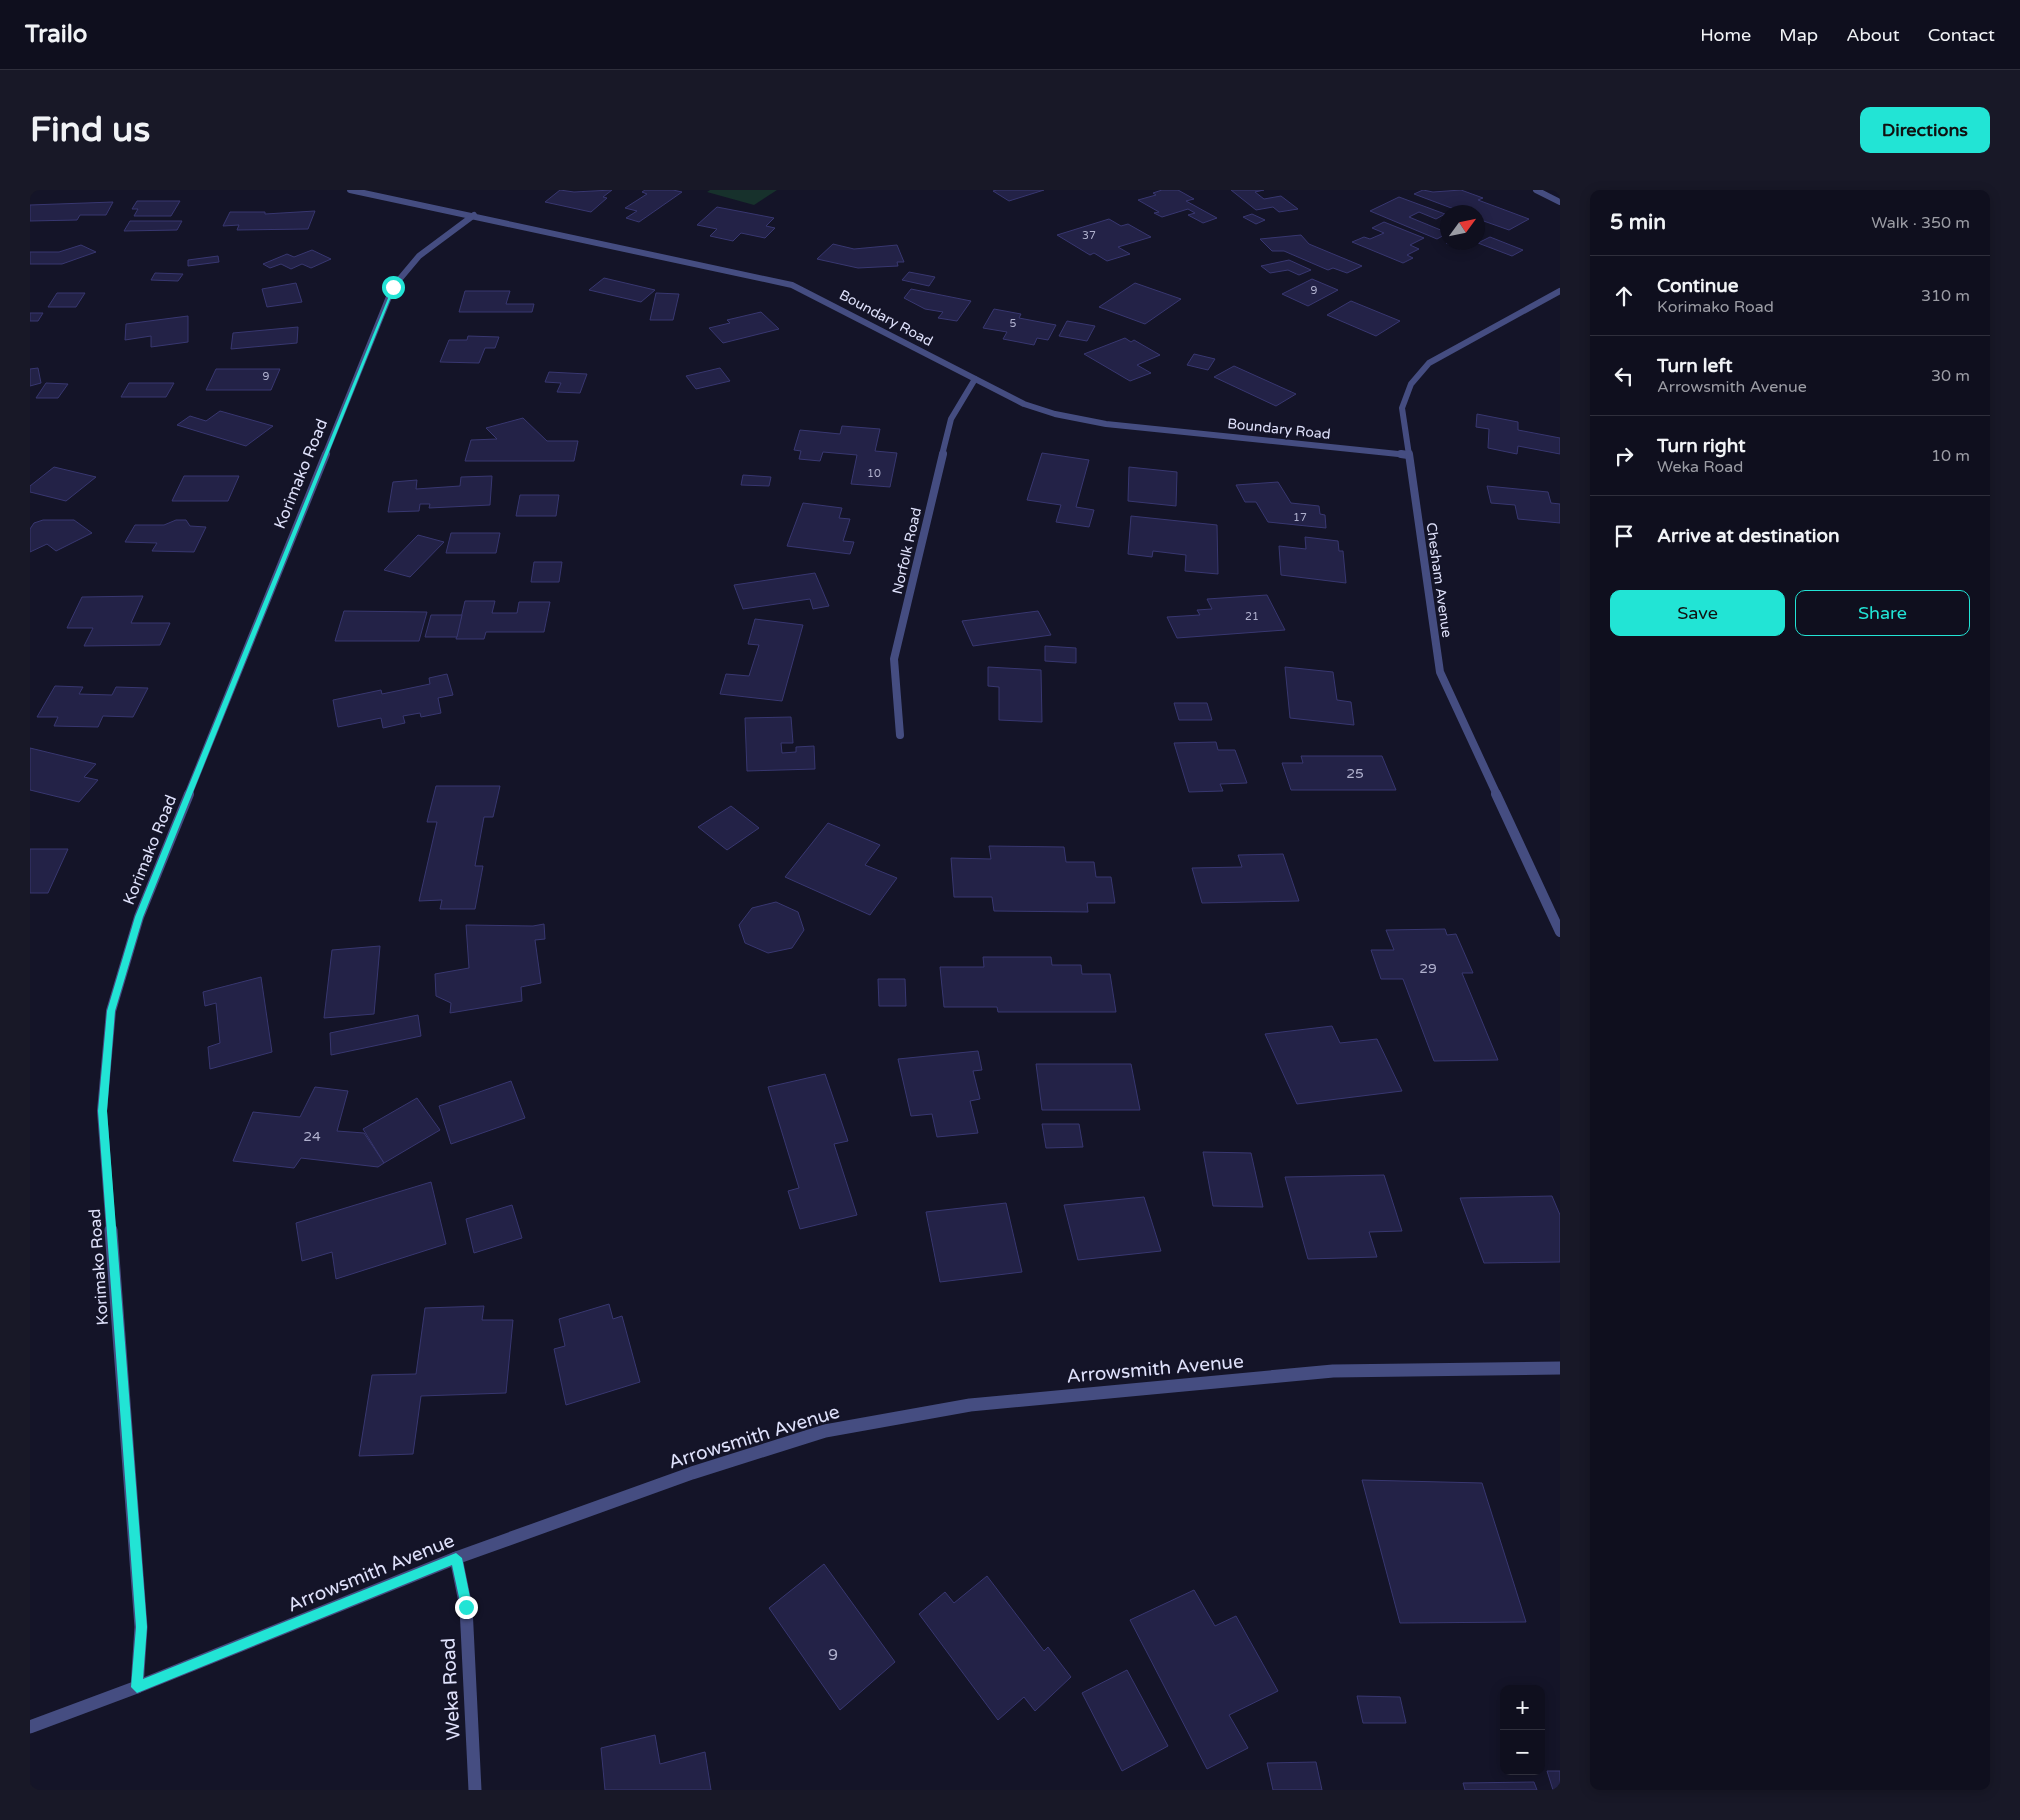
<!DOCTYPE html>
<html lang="en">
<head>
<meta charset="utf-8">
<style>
	body { margin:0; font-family:"Varela Round",sans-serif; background:#181827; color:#f1f3f6 }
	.controls { position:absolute; right:15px; bottom:15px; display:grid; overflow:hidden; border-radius:10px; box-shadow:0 2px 12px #0003 }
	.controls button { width:45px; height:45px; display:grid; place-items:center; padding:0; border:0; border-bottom:1px solid #2f2f3c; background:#0f0f1e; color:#f1f3f6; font:25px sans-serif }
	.compass { position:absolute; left:1410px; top:15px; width:45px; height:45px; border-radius:50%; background:#0f0f1e; box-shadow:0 2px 12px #0003; rotate:57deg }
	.stop { position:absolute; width:15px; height:15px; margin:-11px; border:4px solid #22e4d5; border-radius:50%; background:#fff }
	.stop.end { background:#22e4d5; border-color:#fff; box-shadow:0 1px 5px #0008 }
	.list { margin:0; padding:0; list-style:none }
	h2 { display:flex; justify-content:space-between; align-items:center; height:65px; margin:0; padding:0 20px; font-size:21px }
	h2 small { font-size:16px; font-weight:400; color:#9b9ca4 }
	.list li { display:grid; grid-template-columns:32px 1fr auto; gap:15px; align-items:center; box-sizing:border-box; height:80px; padding:0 20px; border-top:1px solid #2f2f3c }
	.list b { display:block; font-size:19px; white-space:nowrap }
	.list p { margin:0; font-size:16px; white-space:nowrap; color:#9b9ca4 }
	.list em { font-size:16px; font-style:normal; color:#9b9ca4 }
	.actions { display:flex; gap:10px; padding:15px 20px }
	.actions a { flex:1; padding:11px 0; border:1px solid #22e4d5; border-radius:10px; text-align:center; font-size:18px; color:#22e4d5 }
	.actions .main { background:#22e4d5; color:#111 }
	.icon { flex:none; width:28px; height:28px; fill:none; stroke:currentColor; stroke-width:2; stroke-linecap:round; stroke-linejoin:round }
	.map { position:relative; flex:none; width:1530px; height:1600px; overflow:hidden; border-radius:10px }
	header { display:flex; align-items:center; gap:30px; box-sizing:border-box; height:70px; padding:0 25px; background:#0f0f1e; border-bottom:1px solid #2f2f3c }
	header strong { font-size:24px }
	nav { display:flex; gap:28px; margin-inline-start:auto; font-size:18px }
	.intro { display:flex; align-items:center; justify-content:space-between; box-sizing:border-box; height:120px; padding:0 30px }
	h1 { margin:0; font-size:35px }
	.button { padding:12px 22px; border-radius:10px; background:#22e4d5; color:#111; font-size:18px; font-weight:700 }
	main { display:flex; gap:30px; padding:0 30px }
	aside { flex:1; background:#0f0f1e; border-radius:10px; box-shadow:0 2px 12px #0003 }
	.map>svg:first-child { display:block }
</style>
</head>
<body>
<header>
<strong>Trailo</strong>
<nav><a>Home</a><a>Map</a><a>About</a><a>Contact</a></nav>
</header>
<div class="intro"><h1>Find us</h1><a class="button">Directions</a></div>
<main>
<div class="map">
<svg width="1530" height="1600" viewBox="0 0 1530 1600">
	<rect width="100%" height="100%" fill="#141428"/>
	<path fill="#17312c" d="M680 0H747L724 15 677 2Z"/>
	<g fill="#232247" stroke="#383770">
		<path d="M530 0 544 2 582 0 573 7 577 8 561 22 515 12Z"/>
		<path d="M615 0H643L652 2 609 32 596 28 607 21 595 18 617 4 612 2Z"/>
		<path d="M967 0H1014L979 11 963 1Z"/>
		<path d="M1132 0H1148L1164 9 1156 11 1187 28 1173 33 1158 25 1165 23 1158 19 1132 27 1124 23 1129 22 1108 10 1126 5 1123 3Z"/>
		<path d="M1201 0H1234L1225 2 1234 9 1251 6 1268 19 1249 22 1243 17 1226 20Z"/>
		<path d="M1393 0 1403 2 1431 0 1453 8 1448 10 1499 29 1479 40 1448 29V22H1432L1384 4Z"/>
		<path d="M1369 7 1415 24 1406 29 1389 22 1379 27 1418 43 1407 49 1340 21Z"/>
		<path d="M107 11H150L141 26H104L108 19H102Z"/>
		<path d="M83 12 76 25H50L47 30 0 31V15Z"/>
		<path d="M687 17 744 28 736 36 745 38 735 48 711 43 703 51 680 46 687 39 667 35Z"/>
		<path d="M285 21 278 39 207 40 209 35 193 36 200 22H235V24Z"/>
		<path d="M1222 24 1235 30 1226 34 1213 27Z"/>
		<path d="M1079 29 1091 36 1098 34 1121 47 1088 57 1100 64 1077 71 1064 63 1060 65 1027 45Z"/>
		<path d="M100 31H152L147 40 94 41Z"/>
		<path d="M1354 32 1394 48 1380 55 1389 59 1377 65 1383 68 1373 73 1322 52 1334 47 1340 49 1354 43 1342 38Z"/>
		<path d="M1271 45 1279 54 1332 76 1317 83 1303 78 1298 80 1254 61H1242L1230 49Z"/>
		<path d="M1460 47 1493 60 1482 66 1448 53Z"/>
		<path d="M1418 52H1444L1431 59 1416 53Z"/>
		<path d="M803 54 824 59 867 55 874 72H867L868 76 828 78 787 69Z"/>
		<path d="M51 55 66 62 32 74H0V62H29Z"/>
		<path d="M282 60 301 69 281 78 272 74 261 79 251 74 240 78 233 74 257 64 264 67Z"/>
		<path d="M188 66 189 72 158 76V70Z"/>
		<path d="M1259 70 1281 80 1269 85 1258 80 1240 83 1231 76Z"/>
		<path d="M879 82 905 87 899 96 872 90Z"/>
		<path d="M125 83 153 84 148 91 121 90Z"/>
		<path d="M574 88 625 100 611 112 559 100Z"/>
		<path d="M1282 89 1308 100 1278 116 1252 104Z"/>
		<path d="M266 93 272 112 237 117 232 99Z"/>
		<path d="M1105 93 1151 109 1115 134 1069 117Z"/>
		<path d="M881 99 941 111 927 131 908 128 913 122 895 119 874 108Z"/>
		<path d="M435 101H480L476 114H504L502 122H429Z"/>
		<path d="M27 103H55L46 117H18Z"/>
		<path d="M626 103 649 104 643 130H620Z"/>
		<path d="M1321 111 1370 131 1346 146 1297 125Z"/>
		<path d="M964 119 991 124 989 128 1026 135 1018 150 1007 148 1004 155 973 149 977 142 953 138Z"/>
		<path d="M731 122 749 139 693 153 679 138 700 133 697 130Z"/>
		<path d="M0 123H13L8 131H0Z"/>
		<path d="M158 126V152L121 157V146L95 150 96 134Z"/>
		<path d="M1037 131 1065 136 1057 151 1029 146Z"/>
		<path d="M268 137 267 153 201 159 203 143Z"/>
		<path d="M438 146 469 147 465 158H455L449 173 410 172 419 150H437Z"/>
		<path d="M1095 148 1101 152 1104 150 1130 165 1107 175 1121 183 1100 191 1054 164Z"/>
		<path d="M1164 164 1185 169 1178 180 1157 175Z"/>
		<path d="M1204 176 1266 204 1246 216 1184 187Z"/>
		<path d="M8 178 11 193 0 196V179Z"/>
		<path d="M690 178 700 191 666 199 656 186Z"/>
		<path d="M186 179H250L241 200H176Z"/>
		<path d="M519 182 557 184 550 203 527 202 531 193 515 192Z"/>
		<path d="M16 193 38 194 28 208H6Z"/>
		<path d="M99 193H144L136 207H91Z"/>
		<path d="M190 221 243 236 216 256 147 235 160 226 176 231Z"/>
		<path d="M1447 224 1488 232V240L1530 248V264L1488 256 1487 264 1458 258 1459 239 1446 237Z"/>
		<path d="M493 228 517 251H548L544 271H435L441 250 467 249 456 238Z"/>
		<path d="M812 236 850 239 845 261 867 263 860 297 821 294 827 265 793 262 790 271 769 269 771 261 764 260 770 240 810 244Z"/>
		<path d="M1012 263 1059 270 1046 317 1064 320 1059 337 1026 332 1031 315 997 310Z"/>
		<path d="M24 277 66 287 36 311 0 302V296Z"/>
		<path d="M1099 277 1147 282 1146 316 1098 311Z"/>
		<path d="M713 285 741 287 739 296 711 295Z"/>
		<path d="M154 286H209L198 311H142Z"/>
		<path d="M462 286 460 315 399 318 400 314H390L389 321 358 322 363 292 387 290 386 299 430 296 431 287Z"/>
		<path d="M1248 292 1261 313 1289 316 1290 324 1295 325 1296 338 1238 332 1226 312H1215L1206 295Z"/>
		<path d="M1457 296 1518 302 1521 313 1530 314V333L1488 329 1485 315 1461 313Z"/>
		<path d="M490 305H529L526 326H486Z"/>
		<path d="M773 313 812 318 809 328 820 329 813 351 824 352 820 364 757 356Z"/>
		<path d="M1101 326 1187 335 1188 384 1155 381 1156 365 1123 361 1122 367 1098 364Z"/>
		<path d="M13 330H44L62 343 26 361 17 354 0 362V339L4 333Z"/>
		<path d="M146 330H156L160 336 176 337 164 362 122 361 127 353 95 352 105 335H134Z"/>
		<path d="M421 343H470L466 363H416Z"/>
		<path d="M388 345 414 352 380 387 354 380Z"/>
		<path d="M1275 347 1308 351 1309 361H1313L1316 393 1251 385 1249 356 1276 359Z"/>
		<path d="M504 372H532L529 392H501Z"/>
		<path d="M785 383 799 416 783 419 780 409 713 419 704 395Z"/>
		<path d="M1237 405 1255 440 1147 448 1137 427 1170 425 1167 420 1182 419 1177 409Z"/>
		<path d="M113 406 101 433H140L130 455 54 456 63 438H37L52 407Z"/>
		<path d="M435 411H465L462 423H487L489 412H520L514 442H456L454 449H426Z"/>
		<path d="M314 421 397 422 389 451H305Z"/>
		<path d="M1008 421 1021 445 943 456 932 431Z"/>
		<path d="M401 425H432L427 447H395Z"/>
		<path d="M725 429 773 435 752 511 690 504 696 484 719 486 729 455 718 454Z"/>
		<path d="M1015 456 1046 458V473L1015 471Z"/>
		<path d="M958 477 1011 480 1012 532 969 530V497L958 496Z"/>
		<path d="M1255 477 1303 482 1307 510 1321 512 1324 535 1260 528Z"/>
		<path d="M417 484 423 505 408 508 411 523 391 527 390 523 373 526 375 533 353 538 351 528 308 537 303 510 351 500 352 504 400 494 399 488Z"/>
		<path d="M25 496 53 497 49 504 82 505 86 497 118 498 103 527 73 526 68 537 24 536 28 527H7Z"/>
		<path d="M1144 513H1177L1182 530H1149Z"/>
		<path d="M761 527 763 553H751L752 563 766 562V557L784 556 785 579 717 581 715 528Z"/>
		<path d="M1186 552 1188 560H1205L1217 593 1190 594 1193 601 1159 602 1144 553Z"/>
		<path d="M0 558 66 574 54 587 68 590 49 612 0 600Z"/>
		<path d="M1271 566H1352L1366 600H1261L1252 573H1273Z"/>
		<path d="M406 596H470L463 627H454L445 676H453L445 719H410L412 710 389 711 407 632H397Z"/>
		<path d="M701 616 729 638 697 660 668 637Z"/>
		<path d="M798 633 850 655 835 675 867 688 840 725 755 687Z"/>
		<path d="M959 656 1034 657 1036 672H1064L1066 687H1081L1085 713H1057L1058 722 964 721 962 707H924L921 668 961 669Z"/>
		<path d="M0 659H38L18 703H0Z"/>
		<path d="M1253 664 1269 711 1172 713 1162 678 1212 677 1208 665Z"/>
		<path d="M746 712 768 722 774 740 762 758 738 763 715 753 709 735 722 718Z"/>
		<path d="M514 734 515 749 505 750 511 793 491 797 492 811 420 823 421 813 406 806 405 784 439 778 436 735 503 736Z"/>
		<path d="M1415 739 1417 745 1426 744 1443 783H1432L1468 870 1404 871 1373 789H1351L1341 760H1364L1356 740Z"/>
		<path d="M350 756 344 824 294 828 302 760Z"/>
		<path d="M953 767H1021L1022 775H1051L1052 784H1080L1086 822H968L967 817H914L910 777H954Z"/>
		<path d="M231 787 242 862 180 879 178 857 190 853 186 813 175 816 173 802Z"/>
		<path d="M848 789H875L876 816H849Z"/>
		<path d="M388 825 391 846 301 865 300 843Z"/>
		<path d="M1302 836 1310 853 1347 849 1372 901 1267 914 1235 844Z"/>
		<path d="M948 861 952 880 943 881 950 909 940 911 948 943 907 947 902 924 881 926 868 869Z"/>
		<path d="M1006 874H1101L1110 920H1012Z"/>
		<path d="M795 884 818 951 804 954 827 1025 770 1039 758 1001 769 998 738 897Z"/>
		<path d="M481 891 495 928 421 954 409 916Z"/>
		<path d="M285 897 318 901 307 941 334 943 354 973 348 977 271 968 264 978 203 971 223 922 270 927Z"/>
		<path d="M387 908 410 940 354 973 333 939Z"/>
		<path d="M1012 934H1049L1053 957 1016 958Z"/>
		<path d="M1173 962 1221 963 1233 1017 1183 1016Z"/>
		<path d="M1354 985 1372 1041 1339 1042 1347 1067 1278 1069 1255 987Z"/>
		<path d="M401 992 416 1054 306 1089 302 1062 272 1071 266 1033Z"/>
		<path d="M1522 1006 1530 1025V1072L1454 1073 1430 1008Z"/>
		<path d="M1114 1007 1131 1061 1048 1070 1034 1015Z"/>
		<path d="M976 1013 992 1082 910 1092 896 1022Z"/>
		<path d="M482 1015 492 1048 444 1063 436 1029Z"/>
		<path d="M579 1114 583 1129 592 1126 610 1192 536 1215 524 1159 535 1156 529 1129Z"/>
		<path d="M454 1116 452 1130H483L476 1203 391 1206 383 1264 329 1266 342 1185 386 1184 395 1118Z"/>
		<path d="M1332 1290 1452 1293 1496 1432 1370 1433Z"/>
		<path d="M794 1374 865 1472 810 1520 739 1418Z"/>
		<path d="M957 1386 1014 1461 1018 1457 1041 1487 1005 1521 994 1507 968 1530 889 1424 915 1402 924 1413Z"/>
		<path d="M1164 1400 1185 1436 1206 1426 1248 1501 1199 1525 1218 1558 1177 1579 1100 1430Z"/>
		<path d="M1097 1480 1138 1556 1092 1581 1052 1503Z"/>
		<path d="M1327 1506 1370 1507 1376 1533H1333Z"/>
		<path d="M625 1545 630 1574 675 1562 681 1600H575L571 1558Z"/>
		<path d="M1286 1572 1292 1600H1243L1237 1573Z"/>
		<path d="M1517 1581H1530V1600H1523Z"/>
		<path d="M1504 1592 1507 1600H1435L1433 1593Z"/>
	</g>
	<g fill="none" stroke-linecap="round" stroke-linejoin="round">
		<g stroke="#454d81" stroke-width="6">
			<path d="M320 0 762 95 994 214 1025 224 1076 234 1378 265"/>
			<path d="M1506 0 1530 12"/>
			<path d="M295 265 363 97 389 66 444 25"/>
			<path d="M912 265 921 229 945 189"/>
			<path d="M1379 265 1372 218 1381 194 1399 173 1530 101"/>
		</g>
		<g stroke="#454d81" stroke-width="8">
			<path d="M1371 264 1378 265"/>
			<path d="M1379 264 1410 482 1467 605"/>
			<path d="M870 545 864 469 913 264"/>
			<path d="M158 605 296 264"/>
		</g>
		<g stroke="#454d81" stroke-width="10">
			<path d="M1466 604 1530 742"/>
			<path d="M81 1041 72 921 81 821 109 727 159 604"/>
		</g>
		<g stroke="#454d81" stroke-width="13">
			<path d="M81 1040 111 1437 107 1497"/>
			<path d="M426 1368 436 1417 445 1600"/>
		</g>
		<path stroke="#454d81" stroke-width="13" d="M0 1537 107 1497 426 1368 662 1283 795 1241 940 1215 1303 1181 1530 1178"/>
	</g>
	<path fill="#22e4d5" d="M363 96 365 97 113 727 85 821 77 921 117 1437 113 1489 426 1363 432 1368 442 1417 440 1421H432L422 1375 107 1503 101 1497 106 1437 68 921 77 821 105 727Z"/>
	<g text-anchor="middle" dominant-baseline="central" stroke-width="4" stroke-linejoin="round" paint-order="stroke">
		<g font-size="11" fill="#b0b1ce">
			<text x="1059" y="45">37</text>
			<text x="1284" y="100">9</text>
			<text x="983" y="133">5</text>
			<text x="236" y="186">9</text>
			<text x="844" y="283">10</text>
			<text x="1270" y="327">17</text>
			<text x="1222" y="426">21</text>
		</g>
		<g font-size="14" fill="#dfe1fb" stroke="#141428">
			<text transform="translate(856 128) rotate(28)">Boundary Road</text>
			<text transform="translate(1249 239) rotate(6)">Boundary Road</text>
			<text transform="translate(877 361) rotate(-77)">Norfolk Road</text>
			<text transform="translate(1409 390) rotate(82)">Chesham Avenue</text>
		</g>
		<g font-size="14" fill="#b0b1ce">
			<text x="1325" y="583">25</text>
			<text x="1398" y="778">29</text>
			<text x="282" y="946">24</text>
		</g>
		<g font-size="16" fill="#dfe1fb" stroke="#141428">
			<text transform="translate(271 284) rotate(-68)">Korimako Road</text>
			<text transform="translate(120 660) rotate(-68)">Korimako Road</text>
			<text transform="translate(69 1077) rotate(-94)">Korimako Road</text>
		</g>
		<g font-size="16" fill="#b0b1ce">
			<text x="803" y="1465">9</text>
		</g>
		<g font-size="19" fill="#dfe1fb" stroke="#141428">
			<text transform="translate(1125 1179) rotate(-5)">Arrowsmith Avenue</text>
			<text transform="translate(724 1247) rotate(-17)">Arrowsmith Avenue</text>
			<text transform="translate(341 1383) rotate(-22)">Arrowsmith Avenue</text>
			<text transform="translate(421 1499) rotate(-93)">Weka Road</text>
		</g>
	</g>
</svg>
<div class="controls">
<button>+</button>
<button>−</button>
</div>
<svg class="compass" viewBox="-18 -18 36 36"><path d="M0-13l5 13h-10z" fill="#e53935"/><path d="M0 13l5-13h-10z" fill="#9b9ca4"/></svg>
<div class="stop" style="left:363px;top:97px"></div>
<div class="stop end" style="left:436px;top:1417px"></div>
</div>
<aside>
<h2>5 min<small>Walk · 350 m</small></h2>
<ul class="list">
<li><svg class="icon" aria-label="ahead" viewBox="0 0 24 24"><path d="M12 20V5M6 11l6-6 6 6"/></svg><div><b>Continue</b><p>Korimako Road</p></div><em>310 m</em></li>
<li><svg class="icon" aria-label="left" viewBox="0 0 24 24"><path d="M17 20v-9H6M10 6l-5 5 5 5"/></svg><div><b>Turn left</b><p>Arrowsmith Avenue</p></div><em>30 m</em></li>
<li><svg class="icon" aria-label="right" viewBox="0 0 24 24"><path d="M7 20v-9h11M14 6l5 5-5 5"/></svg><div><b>Turn right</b><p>Weka Road</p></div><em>10 m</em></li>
<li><svg class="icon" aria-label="arrive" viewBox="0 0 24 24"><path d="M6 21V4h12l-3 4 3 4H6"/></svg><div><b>Arrive at destination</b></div></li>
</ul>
<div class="actions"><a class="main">Save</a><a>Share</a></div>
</aside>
</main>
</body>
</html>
